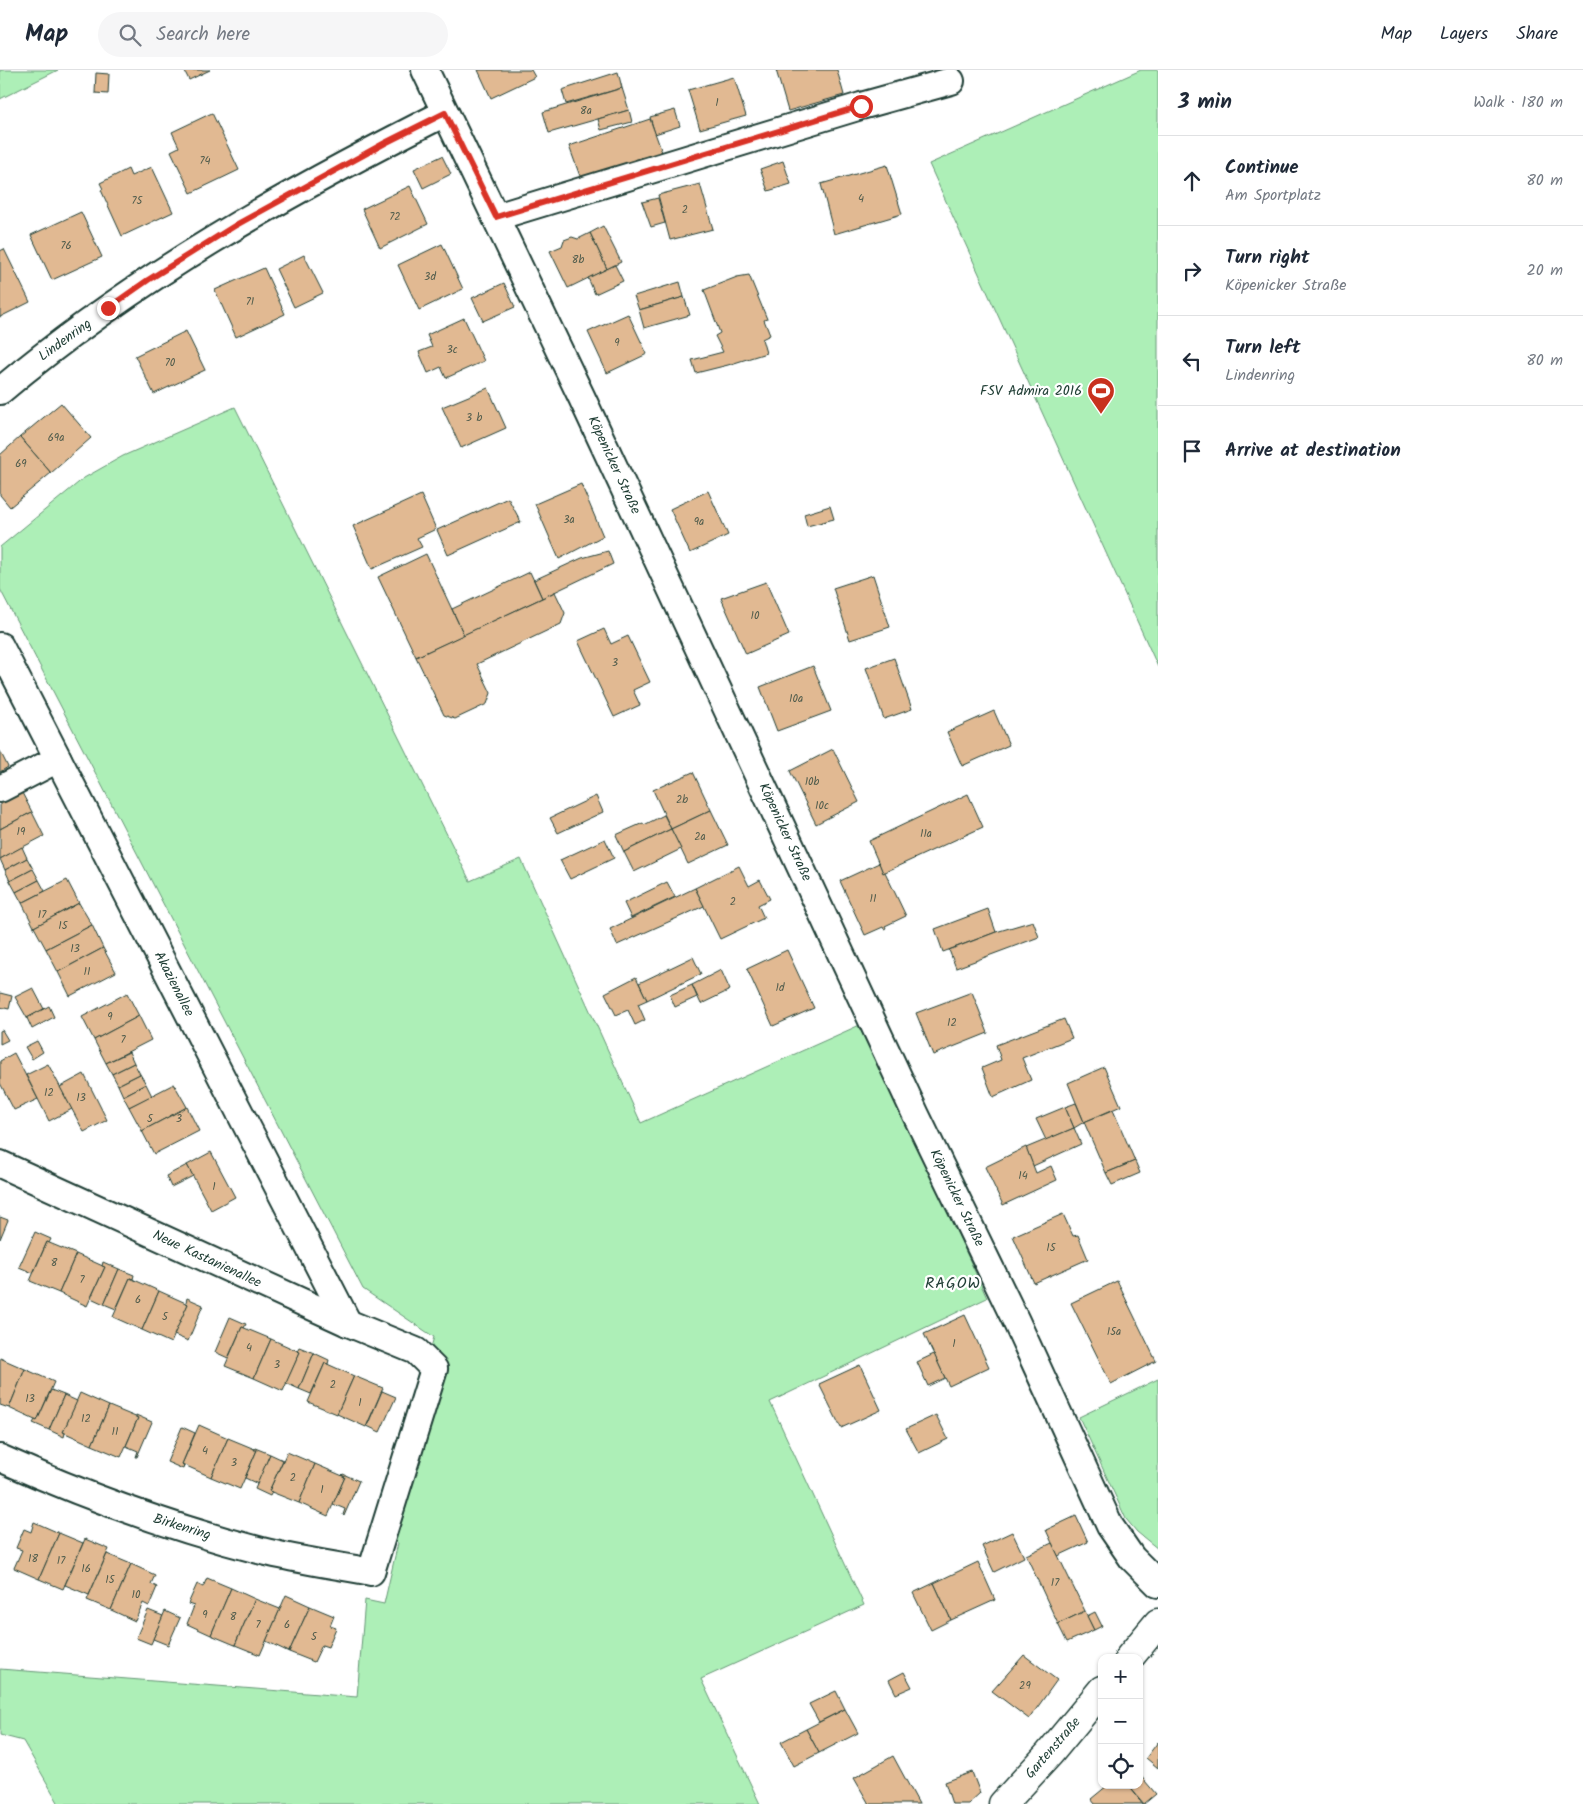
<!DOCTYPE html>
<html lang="en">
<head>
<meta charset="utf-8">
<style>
	body { margin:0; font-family:Kalam,sans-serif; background:#f6f6f7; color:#1f2937 }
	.controls { position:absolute; right:15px; bottom:15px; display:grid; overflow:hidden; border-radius:10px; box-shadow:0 1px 4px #0004 }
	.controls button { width:45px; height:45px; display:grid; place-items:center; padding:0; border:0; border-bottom:1px solid #e0e1e3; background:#fff; color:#1f2937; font:25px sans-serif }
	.stop { position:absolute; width:15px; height:15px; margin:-11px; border:4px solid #d93025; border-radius:50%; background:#fff }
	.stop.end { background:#d93025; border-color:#fff; box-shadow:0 1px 5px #0008 }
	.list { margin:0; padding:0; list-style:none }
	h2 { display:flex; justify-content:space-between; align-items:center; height:65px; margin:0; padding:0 20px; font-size:21px }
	h2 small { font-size:16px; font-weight:400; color:#747a83 }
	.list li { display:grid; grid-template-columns:32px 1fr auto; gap:15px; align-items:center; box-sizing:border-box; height:90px; padding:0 20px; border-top:1px solid #e0e1e3 }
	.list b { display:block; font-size:19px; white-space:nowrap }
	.list p { margin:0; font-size:16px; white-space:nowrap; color:#747a83 }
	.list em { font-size:16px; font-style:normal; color:#747a83 }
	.icon { flex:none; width:28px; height:28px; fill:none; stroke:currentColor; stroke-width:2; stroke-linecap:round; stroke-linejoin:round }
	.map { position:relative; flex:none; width:1158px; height:1734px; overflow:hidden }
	header { display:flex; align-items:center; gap:30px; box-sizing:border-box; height:70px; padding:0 25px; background:#fff; border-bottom:1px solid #e0e1e3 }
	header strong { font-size:24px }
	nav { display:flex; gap:28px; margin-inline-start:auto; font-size:18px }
	.search { width:350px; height:45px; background:#f6f6f7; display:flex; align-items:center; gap:12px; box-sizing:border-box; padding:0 18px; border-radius:28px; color:#747a83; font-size:19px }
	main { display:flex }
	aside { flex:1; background:#fff }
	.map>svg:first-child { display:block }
</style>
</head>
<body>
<header>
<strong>Map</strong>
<div class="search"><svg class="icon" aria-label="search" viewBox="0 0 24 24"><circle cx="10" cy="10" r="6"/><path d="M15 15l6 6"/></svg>Search here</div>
<nav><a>Map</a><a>Layers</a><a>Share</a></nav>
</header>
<main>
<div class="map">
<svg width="1158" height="1734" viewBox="0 0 1158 1734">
	<rect width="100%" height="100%" fill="#fff"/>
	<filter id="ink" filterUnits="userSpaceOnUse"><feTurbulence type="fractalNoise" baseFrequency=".02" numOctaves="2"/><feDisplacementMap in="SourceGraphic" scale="10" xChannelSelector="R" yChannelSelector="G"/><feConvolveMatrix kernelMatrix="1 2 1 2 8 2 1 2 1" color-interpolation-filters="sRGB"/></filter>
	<g filter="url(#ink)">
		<g fill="#adefb7" stroke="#669676">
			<path d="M0 0H58L0 29Z"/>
			<path d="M1141 0H1158V597L929 94Z"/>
			<path d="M235 337 470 811 521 789 641 1053 862 954 987 1228 770 1332 864 1535 701 1609 760 1734H59L23 1671 0 1665V1599L357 1627 365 1530 384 1534 398 1473 376 1466 434 1267 363 1219 0 519V477L84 408 123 386Z"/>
			<path d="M1158 1309V1479L1137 1462 1126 1449 1079 1347Z"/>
		</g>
		<g fill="#e1b992" stroke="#1f3d34">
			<path d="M184 0H210L189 10Z"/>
			<path d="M478 0H531L535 7 491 28Z"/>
			<path d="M776 0H837L844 25 788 41Z"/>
			<path d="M618 2 622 18 566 34 562 20Z"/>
			<path d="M96 3 109 4 108 24 95 23Z"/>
			<path d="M734 7 746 46 700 59 688 20Z"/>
			<path d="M622 18 629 40 549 63 543 42Z"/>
			<path d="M629 40 632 52 601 60 598 49Z"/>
			<path d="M675 40 680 56 655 64 650 47Z"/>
			<path d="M212 43 239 100 191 123 171 81 179 77 172 62Z"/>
			<path d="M650 49 663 85 581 109 569 76Z"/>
			<path d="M442 86 451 104 423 118 414 99Z"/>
			<path d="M783 91 791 114 768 121 760 99Z"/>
			<path d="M887 95 902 144 834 164 821 114Z"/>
			<path d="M152 97 173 142 122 166 101 120 103 119 100 113 128 99 131 106Z"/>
			<path d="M700 114 713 159 670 170 658 125Z"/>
			<path d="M410 116 428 154 380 178 362 139Z"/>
			<path d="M658 128 665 153 651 157 642 132Z"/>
			<path d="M81 142 102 187 52 210 31 165Z"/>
			<path d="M603 156 621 192 607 199 590 163Z"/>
			<path d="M590 163 607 199 568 218 550 181 562 176 564 170 572 167 578 169Z"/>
			<path d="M442 174 463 219 419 240 398 195Z"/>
			<path d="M4 179 30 232 0 247V181Z"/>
			<path d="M304 185 323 223 294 237 276 199Z"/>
			<path d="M615 195 623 211 595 224 588 208Z"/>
			<path d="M264 198 285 244 236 267 215 220Z"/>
			<path d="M749 205 767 249 764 250 770 265 762 269 766 283 728 295 696 303 692 290 723 282 715 266 720 263 704 220 737 207Z"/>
			<path d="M680 212 684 227 639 240 634 226Z"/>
			<path d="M504 213 515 237 483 251 472 228Z"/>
			<path d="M684 227 690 245 644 258 639 240Z"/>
			<path d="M628 244 647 284 607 303 588 262Z"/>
			<path d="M464 248 484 291 446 308 441 297 428 303 419 282 432 277 427 265Z"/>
			<path d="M186 261 205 300 154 324 135 286Z"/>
			<path d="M488 318 506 358 461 378 442 337Z"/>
			<path d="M61 333 91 368 51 403 20 367Z"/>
			<path d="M20 367 51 403 10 437 0 425V385Z"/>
			<path d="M581 414 603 466 559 489 535 434Z"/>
			<path d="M708 421 728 465 690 483 670 439Z"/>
			<path d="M421 425 436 459 417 468 422 477 372 499 353 456Z"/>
			<path d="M508 428 521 452 448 485 437 460Z"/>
			<path d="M830 436 834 449 807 456 804 444Z"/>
			<path d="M608 481 613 494 542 528 534 510 582 488Z"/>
			<path d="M426 484 464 565 416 587 378 507Z"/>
			<path d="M530 502 542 528 464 565 452 539Z"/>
			<path d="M873 505 890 557 850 570 833 518Z"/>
			<path d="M766 512 789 565 746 584 721 528Z"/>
			<path d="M555 522 565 543 561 554 477 594 491 623 487 634 455 649 444 645 416 587Z"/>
			<path d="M604 559 611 574 628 566 650 612 633 620 640 635 614 647 578 571Z"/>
			<path d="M894 588 912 639 884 649 866 598Z"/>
			<path d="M813 596 831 641 777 661 760 617Z"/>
			<path d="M994 641 1009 675 962 696 947 662Z"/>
			<path d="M833 679 859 732 816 754 790 701Z"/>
			<path d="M0 681 8 697 0 702Z"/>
			<path d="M693 702 711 740 671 759 653 720Z"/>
			<path d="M20 719 32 742 0 759V729Z"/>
			<path d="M968 724 983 757 883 803 869 771Z"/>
			<path d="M596 726 603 742 558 763 550 748Z"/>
			<path d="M711 740 728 775 688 794 671 759Z"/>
			<path d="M32 742 44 766 0 789V759Z"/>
			<path d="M664 745 671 759 624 782 616 765 643 753 644 755Z"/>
			<path d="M671 759 681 779 634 802 624 782Z"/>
			<path d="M605 769 614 788 570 809 560 790Z"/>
			<path d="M22 777 27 788 5 800 0 789Z"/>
			<path d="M27 788 33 799 10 811 5 800Z"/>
			<path d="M879 793 883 803 885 802 906 846 885 856 886 858 884 859 883 857 865 865 840 811Z"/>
			<path d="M739 796 749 816 760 810 770 829 758 835 764 848 720 869 695 818Z"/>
			<path d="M33 799 39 810 16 822 10 811Z"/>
			<path d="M39 810 45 821 22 833 16 822Z"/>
			<path d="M67 810 79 833 34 857 22 833Z"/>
			<path d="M667 812 675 827 631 848 624 833Z"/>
			<path d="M695 818 704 836 617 875 610 859Z"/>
			<path d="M79 833 92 855 46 879 34 857Z"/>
			<path d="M988 839 996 862 943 882 935 859Z"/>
			<path d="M1033 851 1039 867 956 898 949 880 996 862Z"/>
			<path d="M92 855 103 878 58 902 46 879Z"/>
			<path d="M103 878 116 902 70 926 58 902Z"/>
			<path d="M787 880 814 938 773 956 747 899Z"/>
			<path d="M693 887 701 904 647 930 639 913Z"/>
			<path d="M721 900 730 920 701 934 692 915Z"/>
			<path d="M636 907 647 930 638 934 645 950 635 955 628 940 616 945 605 923Z"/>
			<path d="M692 915 697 927 675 937 670 925Z"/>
			<path d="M33 918 44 939 27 948 15 927Z"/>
			<path d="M972 922 988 963 933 985 916 943Z"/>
			<path d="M0 923 12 926 9 939 0 937Z"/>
			<path d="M127 923 139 946 94 970 82 947Z"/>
			<path d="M49 936 54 947 32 959 27 948Z"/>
			<path d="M139 946 151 970 106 993 94 970Z"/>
			<path d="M1064 949 1072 968 1022 988 1031 1010 993 1027 982 998 1001 990 996 975Z"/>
			<path d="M2 960 8 970 0 974V961Z"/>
			<path d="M37 971 43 982 32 989 25 977Z"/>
			<path d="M129 982 134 993 112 1004 106 993Z"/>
			<path d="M14 983 38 1029 14 1040 0 1013V991Z"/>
			<path d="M134 993 140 1004 118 1015 112 1004Z"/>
			<path d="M48 994 72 1039 49 1051 26 1005Z"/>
			<path d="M1104 997 1121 1036 1084 1052 1068 1013Z"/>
			<path d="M84 1004 107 1050 84 1062 60 1017Z"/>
			<path d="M140 1004 146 1014 123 1026 118 1015Z"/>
			<path d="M146 1014 152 1026 129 1037 123 1026Z"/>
			<path d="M174 1014 187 1037 142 1061 129 1037Z"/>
			<path d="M1076 1033 1084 1052 1074 1058 1065 1037Z"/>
			<path d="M187 1037 199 1061 154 1084 142 1061Z"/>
			<path d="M1065 1037 1074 1058 1046 1070 1036 1049Z"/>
			<path d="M1113 1040 1135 1091 1106 1103 1084 1052Z"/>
			<path d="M1074 1058 1081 1074 1033 1096 1026 1078Z"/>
			<path d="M1026 1077 1036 1103 1051 1096 1057 1110 1003 1135 985 1097Z"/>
			<path d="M211 1082 235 1127 211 1140 187 1095Z"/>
			<path d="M1135 1091 1140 1103 1112 1115 1106 1103Z"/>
			<path d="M187 1095 193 1106 171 1117 166 1106Z"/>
			<path d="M1063 1144 1073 1166 1078 1165 1088 1189 1034 1213 1013 1166Z"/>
			<path d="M0 1147 8 1150 0 1169Z"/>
			<path d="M35 1162 51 1169 49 1173 47 1172 33 1203 19 1197Z"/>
			<path d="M47 1172 76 1184 59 1223 30 1211Z"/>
			<path d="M76 1184 105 1197 87 1236 59 1223Z"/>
			<path d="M103 1192 119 1199 104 1234 91 1228 105 1197 102 1196Z"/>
			<path d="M119 1199 134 1205 133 1209 130 1208 116 1239 104 1234Z"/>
			<path d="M130 1208 159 1221 142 1260 113 1247Z"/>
			<path d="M1117 1211 1156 1291 1111 1314 1071 1233Z"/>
			<path d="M159 1221 188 1234 171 1273 142 1260Z"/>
			<path d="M187 1228 203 1235 188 1271 174 1265 188 1234 186 1232Z"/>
			<path d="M965 1245 989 1297 949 1316 924 1264Z"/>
			<path d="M230 1247 246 1254 244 1258 242 1257 228 1288 215 1282Z"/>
			<path d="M242 1257 271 1269 254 1308 225 1296Z"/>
			<path d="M271 1269 300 1282 283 1321 254 1308Z"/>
			<path d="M299 1277 314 1283 299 1319 286 1313 300 1282 297 1281Z"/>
			<path d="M314 1283 329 1290 328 1294 325 1293 311 1324 299 1319Z"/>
			<path d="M934 1284 945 1308 928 1316 917 1292Z"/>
			<path d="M0 1288 25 1299 9 1338 0 1335Z"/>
			<path d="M325 1293 354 1306 337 1344 308 1332Z"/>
			<path d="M860 1295 881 1340 841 1358 819 1314Z"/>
			<path d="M25 1299 54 1312 37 1351 9 1338Z"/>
			<path d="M354 1306 383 1318 366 1357 337 1344Z"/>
			<path d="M51 1320 64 1325 49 1360 33 1353 35 1350 37 1351Z"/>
			<path d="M382 1321 396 1327 380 1362 367 1356Z"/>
			<path d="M80 1323 109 1336 92 1375 63 1362Z"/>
			<path d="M64 1325 77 1331 63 1362 65 1363 64 1367 49 1360Z"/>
			<path d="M109 1336 138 1348 121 1387 92 1375Z"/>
			<path d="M136 1345 152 1352 137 1387H136L138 1381 126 1376 138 1348 136 1347Z"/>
			<path d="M936 1345 948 1369 919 1383 906 1359Z"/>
			<path d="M199 1355 228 1368 211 1407 182 1394Z"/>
			<path d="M182 1357 195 1363 182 1394 184 1396 183 1399 167 1392Z"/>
			<path d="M228 1368 257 1380 240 1419 211 1407Z"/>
			<path d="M255 1378 270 1384 258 1414 245 1408 257 1380H254Z"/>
			<path d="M287 1382 315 1394 299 1433 269 1421Z"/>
			<path d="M270 1384 283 1390 269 1421 272 1422 270 1426 255 1419Z"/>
			<path d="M315 1394 345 1407 328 1446 299 1433Z"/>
			<path d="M343 1404 359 1411 344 1446 343 1445 345 1439 333 1434 345 1407 342 1405Z"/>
			<path d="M1076 1446 1088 1472 1058 1486 1046 1460Z"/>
			<path d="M34 1452 59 1463 39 1509 14 1498 22 1480 16 1478 24 1459 31 1462Z"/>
			<path d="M1012 1462 1024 1487 994 1502 982 1476Z"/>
			<path d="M59 1463 83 1473 63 1519 39 1509Z"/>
			<path d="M85 1469 109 1479 89 1525 65 1515Z"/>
			<path d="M1052 1473 1085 1541 1058 1554 1026 1485Z"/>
			<path d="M107 1484 131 1494 111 1540 87 1530Z"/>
			<path d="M978 1492 995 1530 951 1550 934 1513Z"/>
			<path d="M131 1494 155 1505 151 1514 157 1517 149 1536 143 1533 135 1551 111 1540Z"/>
			<path d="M207 1508 231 1518 211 1565 187 1554 194 1536 188 1534 197 1514 203 1517Z"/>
			<path d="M934 1513 951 1550 931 1560 913 1523Z"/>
			<path d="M231 1518 255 1529 235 1575 211 1565Z"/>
			<path d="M286 1525 310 1536 289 1582 266 1571Z"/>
			<path d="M255 1529 280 1539 260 1585 235 1575Z"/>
			<path d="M310 1536 334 1546 330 1556 336 1558 328 1577 322 1575 314 1592 289 1582Z"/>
			<path d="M148 1540 163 1546 151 1574 136 1568Z"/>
			<path d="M165 1541 180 1548 168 1575 153 1569Z"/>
			<path d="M1085 1541 1094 1560 1067 1572 1058 1554Z"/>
			<path d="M1095 1542 1102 1556 1094 1560 1087 1546Z"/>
			<path d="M1024 1585 1057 1610 1029 1649 992 1621Z"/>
			<path d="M904 1602 912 1617 896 1624 889 1610Z"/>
			<path d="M836 1621 845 1639 819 1652 809 1634Z"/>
			<path d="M845 1639 858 1663 819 1683 806 1659Z"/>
			<path d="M806 1659 819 1683 794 1696 781 1672Z"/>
			<path d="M1158 1672V1698L1146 1688Z"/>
			<path d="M893 1686 919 1734H869L854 1708Z"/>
			<path d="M972 1702 980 1723 968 1734H952L945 1712Z"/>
			<path d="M1139 1704 1156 1724 1144 1734 1128 1715H1139Z"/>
			<path d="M1108 1715H1128L1143 1734H1095L1091 1729Z"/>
		</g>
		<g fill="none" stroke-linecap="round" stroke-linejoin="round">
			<defs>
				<g id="street">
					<path d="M425 0 582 328 916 1045 1016 1251 1110 1456 1132 1488 1158 1514"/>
					<path d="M496 147 861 36 951 11"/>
					<path d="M0 321C134 208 288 122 445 43"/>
					<path d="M0 576 348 1253"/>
					<path d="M0 719 58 689"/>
					<path d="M0 1094 348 1253 416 1281 434 1299 371 1502C335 1495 298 1490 262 1481 172 1458 85 1426 0 1388"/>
				</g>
				<g id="secondary">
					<path d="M1129 1588 1158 1553"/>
					<path d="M1003 1734 1049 1684 1102 1620"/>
				</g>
			</defs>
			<use href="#street" stroke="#1f3d34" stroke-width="30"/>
			<use href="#secondary" stroke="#1f3d34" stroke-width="31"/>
			<use href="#street" stroke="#fff" stroke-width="26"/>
			<use href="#secondary" stroke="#fff" stroke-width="28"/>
		</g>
	</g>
	<g fill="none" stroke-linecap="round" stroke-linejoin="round" filter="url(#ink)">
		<path stroke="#d93025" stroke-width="6" d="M108 238 148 210 236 155 385 73 445 43 496 147 861 36"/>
	</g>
	<defs>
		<symbol id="stadium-pin" viewBox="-11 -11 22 30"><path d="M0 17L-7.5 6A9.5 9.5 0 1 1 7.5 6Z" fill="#c8321e" stroke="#fff"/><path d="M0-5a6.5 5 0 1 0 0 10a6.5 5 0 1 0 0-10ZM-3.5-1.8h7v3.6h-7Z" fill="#fff"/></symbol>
	</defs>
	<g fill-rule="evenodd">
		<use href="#stadium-pin" x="1085" y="305" width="32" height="43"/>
	</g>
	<g text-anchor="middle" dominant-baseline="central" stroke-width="4.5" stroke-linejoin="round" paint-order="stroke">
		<g font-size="11" fill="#505c4c">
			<text x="717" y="33">1</text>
			<text x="586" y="41">8a</text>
			<text x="205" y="91">74</text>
			<text x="861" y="129">4</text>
			<text x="137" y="131">75</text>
			<text x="685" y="140">2</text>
			<text x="395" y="147">72</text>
			<text x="66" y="176">76</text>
			<text x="578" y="190">8b</text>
			<text x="430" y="207">3d</text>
			<text x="250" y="232">71</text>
			<text x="617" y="273">9</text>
			<text x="452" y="280">3c</text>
			<text x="170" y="293">70</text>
			<text x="474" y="348">3 b</text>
			<text x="56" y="368">69a</text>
			<text x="21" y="394">69</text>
			<text x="569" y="450">3a</text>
			<text x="699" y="452">9a</text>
			<text x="755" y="546">10</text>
			<text x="615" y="593">3</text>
			<text x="796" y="629">10a</text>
			<text x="812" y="712">10b</text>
			<text x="682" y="730">2b</text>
			<text x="822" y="736">10c</text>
			<text x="21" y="762">19</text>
			<text x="926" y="764">11a</text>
			<text x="700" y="767">2a</text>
			<text x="873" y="829">11</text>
			<text x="733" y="832">2</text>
			<text x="42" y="845">17</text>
			<text x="63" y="856">15</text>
			<text x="75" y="879">13</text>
			<text x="87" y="902">11</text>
			<text x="780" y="918">1d</text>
			<text x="110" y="947">9</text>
			<text x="952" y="953">12</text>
			<text x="123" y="970">7</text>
			<text x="49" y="1023">12</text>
			<text x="81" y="1028">13</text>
			<text x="150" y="1049">5</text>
			<text x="179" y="1049">3</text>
			<text x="1023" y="1106">14</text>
			<text x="214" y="1117">1</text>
			<text x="1051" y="1178">15</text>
			<text x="54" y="1193">8</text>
			<text x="82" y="1210">7</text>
			<text x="138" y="1230">6</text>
			<text x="165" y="1247">5</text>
			<text x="1114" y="1262">15a</text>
			<text x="954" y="1274">1</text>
			<text x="249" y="1278">4</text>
			<text x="277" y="1295">3</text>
			<text x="333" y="1315">2</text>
			<text x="30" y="1329">13</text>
			<text x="360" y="1333">1</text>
			<text x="86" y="1349">12</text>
			<text x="115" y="1362">11</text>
			<text x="205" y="1381">4</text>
			<text x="234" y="1393">3</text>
			<text x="293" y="1408">2</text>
			<text x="322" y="1420">1</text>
			<text x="33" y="1489">18</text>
			<text x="61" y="1491">17</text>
			<text x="86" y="1499">16</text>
			<text x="110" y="1510">15</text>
			<text x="1055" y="1513">17</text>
			<text x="136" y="1525">10</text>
			<text x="205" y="1545">9</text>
			<text x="233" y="1547">8</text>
			<text x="258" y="1555">7</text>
			<text x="287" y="1555">6</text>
			<text x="314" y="1567">5</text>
			<text x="1025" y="1616">29</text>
		</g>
		<g font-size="14" fill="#1f3d34" stroke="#fff">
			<text transform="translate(65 270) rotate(-36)">Lindenring</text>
			<text transform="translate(614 395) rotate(65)">Köpenicker Straße</text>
			<text transform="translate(785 762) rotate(65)">Köpenicker Straße</text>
			<text transform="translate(174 914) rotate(63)">Akazienallee</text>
			<text transform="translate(957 1128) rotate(64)">Köpenicker Straße</text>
			<text transform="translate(207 1189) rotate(25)">Neue Kastanienallee</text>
			<text transform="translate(182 1457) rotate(17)">Birkenring</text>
			<text transform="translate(1053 1678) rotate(-49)">Gartenstraße</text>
		</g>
		<g font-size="14" fill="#1f3d34" stroke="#fff" text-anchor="end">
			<text x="1082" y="321">FSV Admira 2016</text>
		</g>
		<g font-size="16" letter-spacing="1" fill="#1f3d34" stroke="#fff">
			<text x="953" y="1213">RAGOW</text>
		</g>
	</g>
</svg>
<div class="controls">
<button>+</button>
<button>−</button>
<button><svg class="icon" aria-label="locate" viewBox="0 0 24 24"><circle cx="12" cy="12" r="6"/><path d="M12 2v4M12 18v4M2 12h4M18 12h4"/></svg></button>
</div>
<div class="stop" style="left:861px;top:36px"></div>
<div class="stop end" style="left:108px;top:238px"></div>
</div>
<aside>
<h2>3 min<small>Walk · 180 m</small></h2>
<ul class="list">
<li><svg class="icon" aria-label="ahead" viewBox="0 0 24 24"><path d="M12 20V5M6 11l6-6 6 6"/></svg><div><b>Continue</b><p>Am Sportplatz</p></div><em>80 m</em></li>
<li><svg class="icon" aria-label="right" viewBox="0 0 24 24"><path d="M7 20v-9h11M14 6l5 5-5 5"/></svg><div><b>Turn right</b><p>Köpenicker Straße</p></div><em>20 m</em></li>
<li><svg class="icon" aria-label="left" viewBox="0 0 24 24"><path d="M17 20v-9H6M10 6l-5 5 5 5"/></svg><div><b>Turn left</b><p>Lindenring</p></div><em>80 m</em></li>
<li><svg class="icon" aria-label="arrive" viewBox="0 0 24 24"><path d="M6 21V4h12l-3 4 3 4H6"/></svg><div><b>Arrive at destination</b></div></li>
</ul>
</aside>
</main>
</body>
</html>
